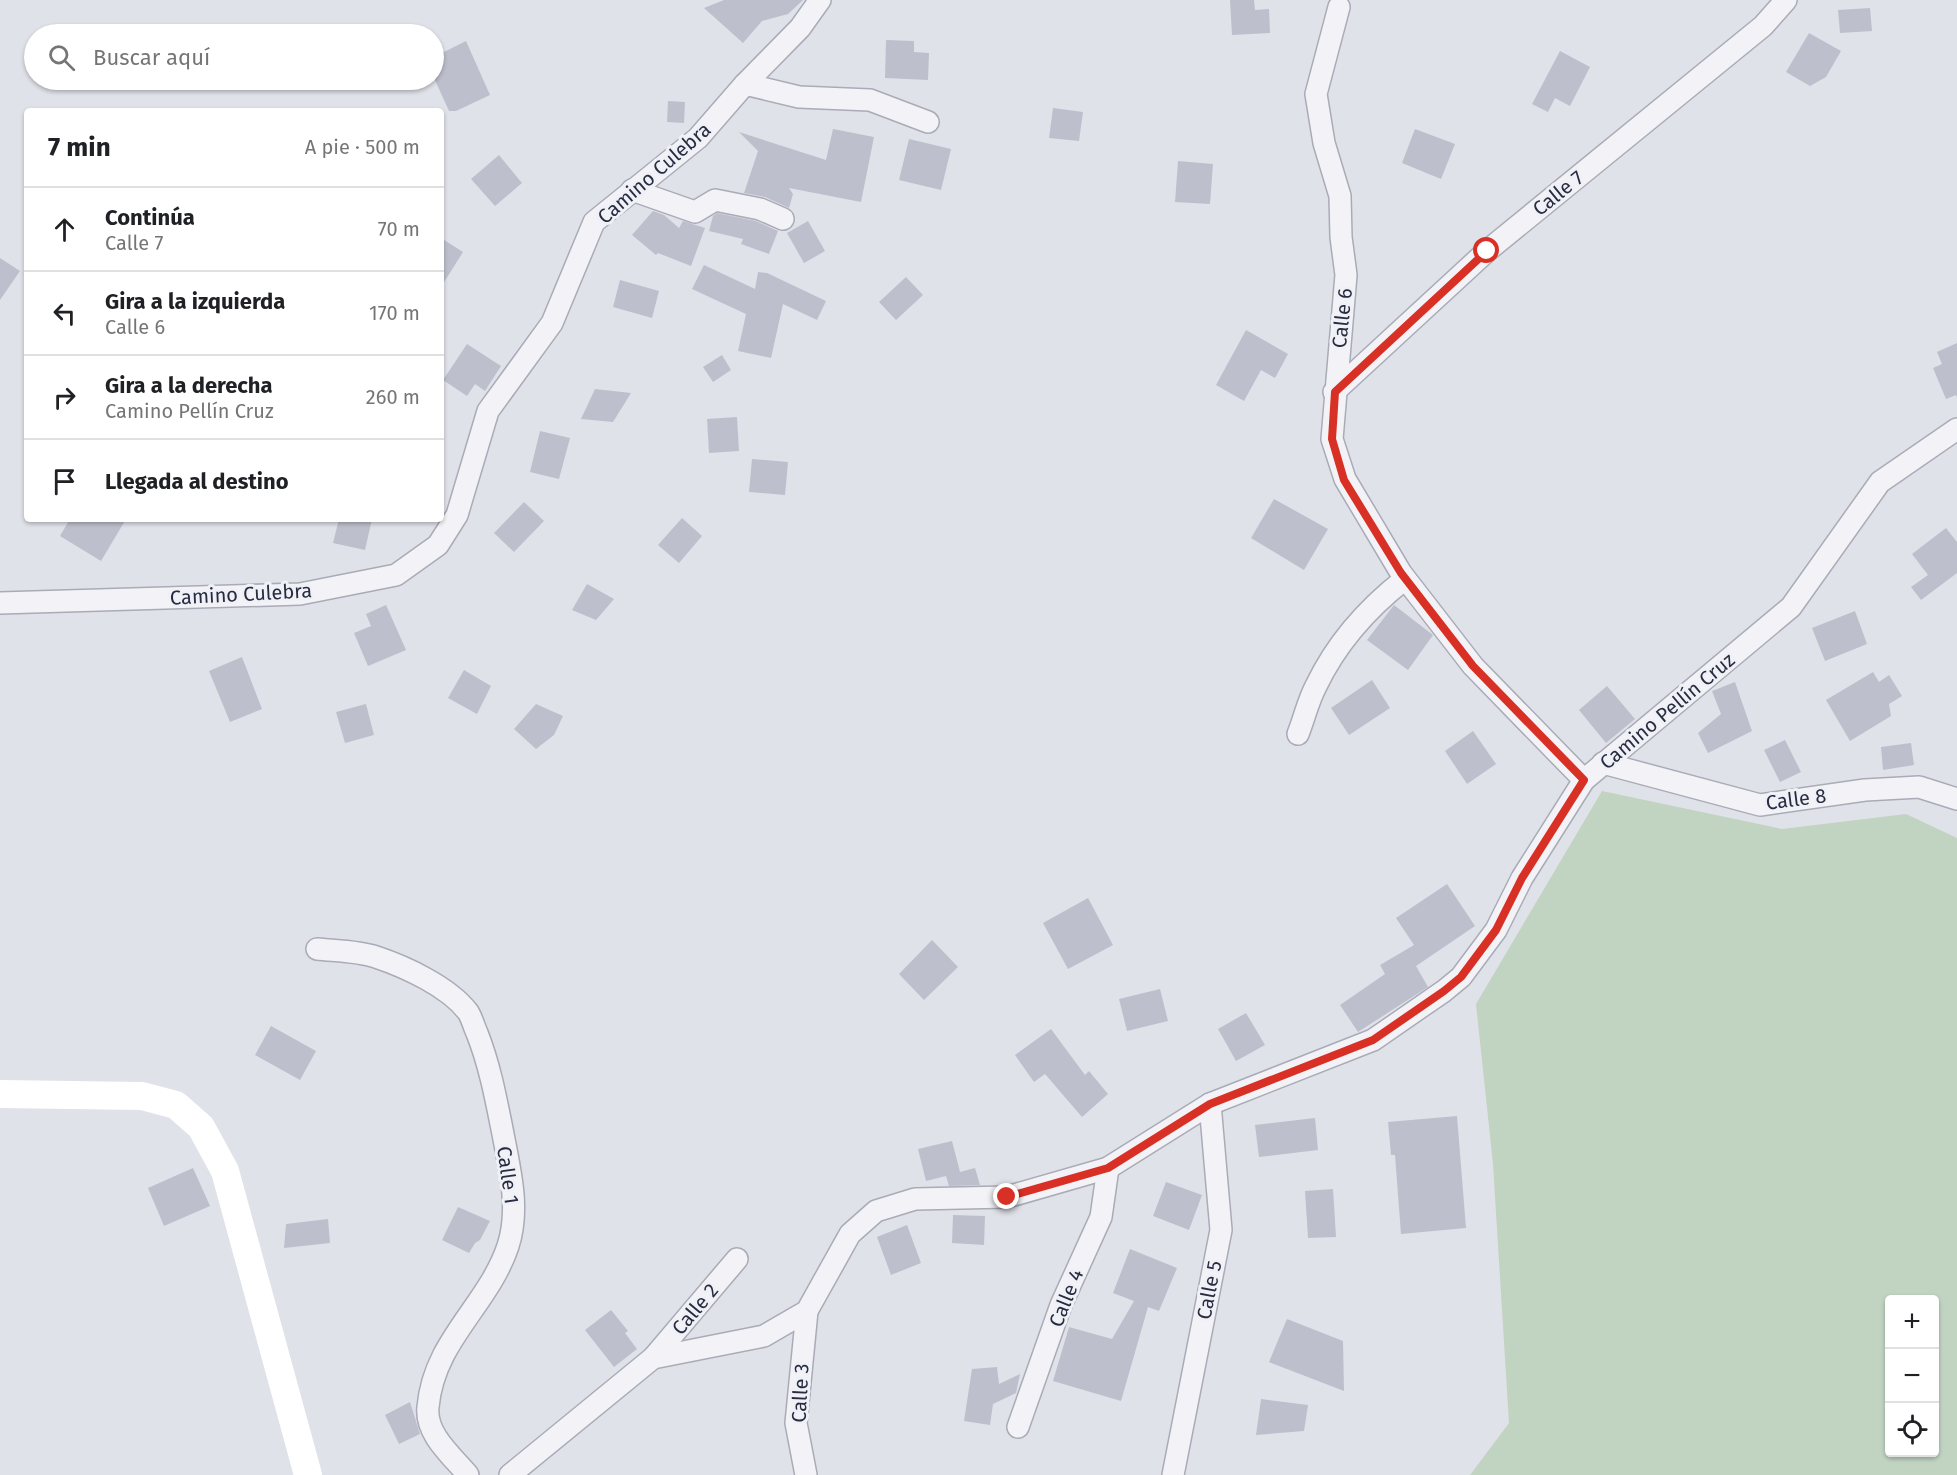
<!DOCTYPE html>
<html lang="es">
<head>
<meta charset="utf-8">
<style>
	body { margin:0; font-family:"Fira Sans",sans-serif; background:#f6f6f6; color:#202124 }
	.controls { position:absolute; right:18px; bottom:18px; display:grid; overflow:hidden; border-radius:6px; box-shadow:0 2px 4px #0004 }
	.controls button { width:54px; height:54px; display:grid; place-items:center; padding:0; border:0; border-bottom:2px solid #e0e0e0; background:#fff; color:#202124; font:30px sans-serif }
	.stop { position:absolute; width:18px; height:18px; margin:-14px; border:4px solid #d93025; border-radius:50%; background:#fff }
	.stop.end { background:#d93025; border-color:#fff; box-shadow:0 2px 6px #0008 }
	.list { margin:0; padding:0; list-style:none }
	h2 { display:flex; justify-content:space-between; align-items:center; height:78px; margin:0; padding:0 24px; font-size:26px }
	h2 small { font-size:20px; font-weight:400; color:#757577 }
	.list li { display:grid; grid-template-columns:39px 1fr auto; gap:18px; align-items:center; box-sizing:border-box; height:84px; padding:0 24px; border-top:2px solid #e0e0e0 }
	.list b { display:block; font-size:22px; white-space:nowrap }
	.list p { margin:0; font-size:20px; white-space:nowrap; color:#757577 }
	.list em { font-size:20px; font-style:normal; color:#757577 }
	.icon { flex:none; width:33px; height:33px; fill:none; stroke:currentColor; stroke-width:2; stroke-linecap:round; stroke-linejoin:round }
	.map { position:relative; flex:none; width:1957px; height:1475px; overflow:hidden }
	.search { position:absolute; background:#fff; box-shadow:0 2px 4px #0004; left:24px; top:24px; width:420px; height:66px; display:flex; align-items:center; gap:15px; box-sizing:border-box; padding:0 21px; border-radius:33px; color:#757577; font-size:22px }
	.panel { position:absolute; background:#fff; box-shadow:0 2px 4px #0004; left:24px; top:108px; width:420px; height:414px; border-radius:6px }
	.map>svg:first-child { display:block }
</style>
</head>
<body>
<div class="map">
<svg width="1957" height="1475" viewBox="0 0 1957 1475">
	<rect width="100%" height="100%" fill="#e0e2e9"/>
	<path fill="#c1d3c1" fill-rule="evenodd" d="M1602 791 1782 829 1906 814 1957 838V1475H1470L1509 1423 1493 1164 1476 1004ZM1890 1300H1934V1452H1890Z"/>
	<g fill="#bdbfcc">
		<path d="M724 0H803L788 14 762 21 743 43 704 8Z"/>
		<path d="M1230 0H1254L1255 10 1269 9 1270 33 1232 35Z"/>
		<path d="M1870 8 1872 31 1840 33 1838 10Z"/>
		<path d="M1809 33 1841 51 1826 77 1810 86 1786 72Z"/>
		<path d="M886 40 914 41V52L929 53 928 80 885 78Z"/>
		<path d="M466 41 490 95 456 111H449L434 78V57Z"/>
		<path d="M1560 51 1590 67 1570 106 1555 98 1548 112 1532 104Z"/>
		<path d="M668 101 685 102 684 123 667 122Z"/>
		<path d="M1053 108 1083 112 1079 141 1049 138Z"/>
		<path d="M833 129 874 137 861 202 789 188 793 194 789 208 765 197 744 193 758 151 739 132 826 160Z"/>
		<path d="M1415 129 1455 144 1441 179 1402 163Z"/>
		<path d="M909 139 951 149 941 190 899 180Z"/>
		<path d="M499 155 522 183 495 206 471 179Z"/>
		<path d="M1178 161 1213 164 1210 204 1175 202Z"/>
		<path d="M653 211 664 215 679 228 683 221 705 228 691 266 658 253 656 255 632 235Z"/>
		<path d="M717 213 756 221 778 231 769 254 741 244 743 239 709 231 713 216Z"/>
		<path d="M808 221 825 251 804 263 787 233Z"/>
		<path d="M441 238 463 252 441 287Z"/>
		<path d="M0 258 20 271 0 300Z"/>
		<path d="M704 265 755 289 758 272 767 273 826 301 817 320 783 304 771 358 738 351 746 314 692 289Z"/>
		<path d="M906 277 923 295 896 320 879 302Z"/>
		<path d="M620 280 659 291 652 318 613 307Z"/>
		<path d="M1246 330 1288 354 1275 378 1261 370 1244 401 1216 385Z"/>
		<path d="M1957 343V398L1956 395 1946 399 1933 368 1942 364 1937 352Z"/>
		<path d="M467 344 501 366 485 391 475 384 467 396 443 380Z"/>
		<path d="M722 355 731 370 713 382 703 367Z"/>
		<path d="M595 389 631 393 613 422 581 419Z"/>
		<path d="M737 417 739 451 709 453 707 419Z"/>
		<path d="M540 431 570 438 559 479 530 472Z"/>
		<path d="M752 459 788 462 785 495 749 492Z"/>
		<path d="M1274 499 1328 529 1304 570 1251 538Z"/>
		<path d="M524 502 544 521 514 552 494 533Z"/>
		<path d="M682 518 702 536 679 563 658 545Z"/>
		<path d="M70 519H126L101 561 60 536Z"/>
		<path d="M339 519H372L365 550 333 543Z"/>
		<path d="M1946 528 1957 542V573L1921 600 1911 587 1928 575 1912 554Z"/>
		<path d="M587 584 614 599 596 620 572 610Z"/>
		<path d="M386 605 406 650 368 666 354 633 371 626 366 614Z"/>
		<path d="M1394 605 1433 635 1408 670 1367 640Z"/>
		<path d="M1855 611 1867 644 1825 661 1812 628Z"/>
		<path d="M242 657 262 709 230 722 209 671Z"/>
		<path d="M464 670 491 686 477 714 448 698Z"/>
		<path d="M1873 672 1879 682 1889 675 1902 696 1889 704 1891 716 1850 741 1826 700Z"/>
		<path d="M1372 680 1390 708 1349 735 1331 708Z"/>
		<path d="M1735 682 1752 731 1708 753 1698 733 1721 714 1712 691Z"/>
		<path d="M1607 686 1635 719 1606 743 1579 710Z"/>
		<path d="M366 704 374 735 345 743 336 712Z"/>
		<path d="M536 704 563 716 554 735 536 749 514 729Z"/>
		<path d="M1473 731 1496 764 1467 784 1445 751Z"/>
		<path d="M1785 740 1801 772 1780 782 1764 750Z"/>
		<path d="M1911 743 1914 765 1883 770 1881 747Z"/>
		<path d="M1447 884 1475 926 1416 966 1428 987 1358 1032 1340 1005 1385 974 1380 965 1414 945 1396 918Z"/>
		<path d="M1088 898 1113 945 1068 969 1043 923Z"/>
		<path d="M932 940 958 967 924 1000 899 974Z"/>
		<path d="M1160 989 1168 1021 1127 1031 1119 999Z"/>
		<path d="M1246 1013 1265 1045 1236 1061 1218 1029Z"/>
		<path d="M271 1026 316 1051 300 1080 255 1055Z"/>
		<path d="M1051 1029 1085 1075 1089 1071 1108 1094 1082 1117 1045 1074 1034 1082 1015 1055Z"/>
		<path d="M1457 1116 1466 1228 1401 1234 1395 1155H1391L1388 1122Z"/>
		<path d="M1315 1118 1318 1150 1259 1157 1255 1125Z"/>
		<path d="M952 1141 960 1172 975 1168 980 1185 949 1186 946 1176 926 1181 918 1149Z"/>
		<path d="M193 1168 210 1206 164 1226 148 1188Z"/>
		<path d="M1166 1182 1202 1195 1189 1230 1153 1216Z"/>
		<path d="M1333 1189 1336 1237 1308 1238 1305 1191Z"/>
		<path d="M458 1207 490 1221 480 1240 475 1243 469 1253 442 1240Z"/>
		<path d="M953 1215 985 1216 984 1245 952 1243Z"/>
		<path d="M328 1219 330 1243 284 1248 286 1224Z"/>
		<path d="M907 1225 921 1263 891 1275 877 1237Z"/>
		<path d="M1130 1249 1177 1268 1159 1311 1148 1307 1121 1401 1053 1381 1069 1327 1112 1339 1134 1301 1113 1293Z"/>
		<path d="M611 1310 628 1331 625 1333 637 1349 614 1367 585 1330Z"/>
		<path d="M1287 1319 1343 1341 1344 1391 1269 1362Z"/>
		<path d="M997 1367 999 1384 1020 1374 1016 1393 993 1404 990 1425 964 1421 972 1369Z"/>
		<path d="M1261 1399 1308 1405 1304 1431 1256 1435Z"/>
		<path d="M410 1402 420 1434 399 1444 385 1415Z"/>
	</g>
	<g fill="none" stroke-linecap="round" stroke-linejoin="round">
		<defs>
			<g id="street">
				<path d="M1339 7 1316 94 1324 143 1340 196 1341 237 1346 275 1332 439 1345 479 1401 573 1473 666 1584 780"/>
				<path d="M745 84 799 97 870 100 928 122"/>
				<path d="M632 190 695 212 715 200 760 209 783 219"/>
				<path d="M1334 392 1487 251 1763 26 1786 0"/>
				<path d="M0 603 300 594 396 575 438 545 457 515 488 411 552 323 594 222 698 138 745 84 800 28 820 0"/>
				<path d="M1298 734C1304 719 1308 701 1316 686 1336 644 1369 607 1405 579"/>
				<path d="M1603 763 1760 805 1865 790 1919 787 1957 799"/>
				<path d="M317 949C336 951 358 951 376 957 406 967 449 987 468 1012 472 1018 474 1027 477 1033 490 1066 496 1099 503 1134 510 1171 520 1209 508 1246 488 1306 434 1340 428 1407 425 1434 452 1456 468 1475"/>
				<path d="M653 1358 737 1259"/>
				<path d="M1018 1427 1061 1305 1101 1217 1108 1168"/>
				<path d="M510 1475 653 1358 764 1336 807 1311 850 1234 876 1211 915 1199 1007 1197 1108 1168 1210 1104 1373 1040 1444 991 1461 977 1496 930 1522 878 1584 780 1791 607 1880 482 1957 429"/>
				<path d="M806 1475 796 1423 807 1311"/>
				<path d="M1173 1475 1221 1230 1210 1104"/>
			</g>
		</defs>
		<use href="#street" stroke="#a9abb7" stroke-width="24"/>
		<use href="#street" stroke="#f3f3f7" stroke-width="21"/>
		<path stroke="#fff" stroke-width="28" d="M0 1094 142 1096 176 1105 201 1127 225 1171 308 1475"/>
	</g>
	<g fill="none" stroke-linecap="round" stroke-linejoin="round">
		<path stroke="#d93025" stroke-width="8" d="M1007 1197 1108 1168 1210 1104 1373 1040 1444 991 1461 977 1496 930 1522 878 1584 780 1473 666 1401 573 1344 480 1332 439 1335 392 1487 251"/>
	</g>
	<g text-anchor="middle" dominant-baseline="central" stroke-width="6" stroke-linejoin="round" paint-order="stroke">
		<g font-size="20" fill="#282c41" stroke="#f0f1f7">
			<text transform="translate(654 173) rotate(-41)">Camino Culebra</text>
			<text transform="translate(1558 193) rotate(-39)">Calle 7</text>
			<text transform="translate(1342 318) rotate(-84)">Calle 6</text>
			<text transform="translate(241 594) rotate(-3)">Camino Culebra</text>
			<text transform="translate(1667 711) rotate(-40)">Camino Pellín Cruz</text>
			<text transform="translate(1796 799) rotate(-7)">Calle 8</text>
			<text transform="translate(508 1175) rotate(82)">Calle 1</text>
			<text transform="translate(1209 1290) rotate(-79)">Calle 5</text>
			<text transform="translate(1066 1298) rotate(-68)">Calle 4</text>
			<text transform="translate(695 1309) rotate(-50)">Calle 2</text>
			<text transform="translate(800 1393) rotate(-87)">Calle 3</text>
		</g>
	</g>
</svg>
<div class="controls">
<button>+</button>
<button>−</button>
<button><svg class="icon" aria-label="locate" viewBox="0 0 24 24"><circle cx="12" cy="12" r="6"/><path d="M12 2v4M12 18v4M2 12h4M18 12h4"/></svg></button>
</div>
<div class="stop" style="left:1487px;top:251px"></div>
<div class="stop end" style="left:1007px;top:1197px"></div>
<div class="search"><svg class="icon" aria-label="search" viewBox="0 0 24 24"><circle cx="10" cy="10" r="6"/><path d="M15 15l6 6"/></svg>Buscar aquí</div>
<section class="panel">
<h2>7 min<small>A pie · 500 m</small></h2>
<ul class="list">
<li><svg class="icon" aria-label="ahead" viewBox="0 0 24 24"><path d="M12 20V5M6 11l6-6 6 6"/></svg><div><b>Continúa</b><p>Calle 7</p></div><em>70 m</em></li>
<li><svg class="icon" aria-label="left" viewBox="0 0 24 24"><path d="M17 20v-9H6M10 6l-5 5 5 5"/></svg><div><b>Gira a la izquierda</b><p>Calle 6</p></div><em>170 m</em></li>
<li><svg class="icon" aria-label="right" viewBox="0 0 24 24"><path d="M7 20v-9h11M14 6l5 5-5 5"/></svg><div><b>Gira a la derecha</b><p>Camino Pellín Cruz</p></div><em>260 m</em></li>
<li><svg class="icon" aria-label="arrive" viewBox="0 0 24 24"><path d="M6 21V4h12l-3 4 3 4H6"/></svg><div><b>Llegada al destino</b></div></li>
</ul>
</section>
</div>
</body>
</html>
